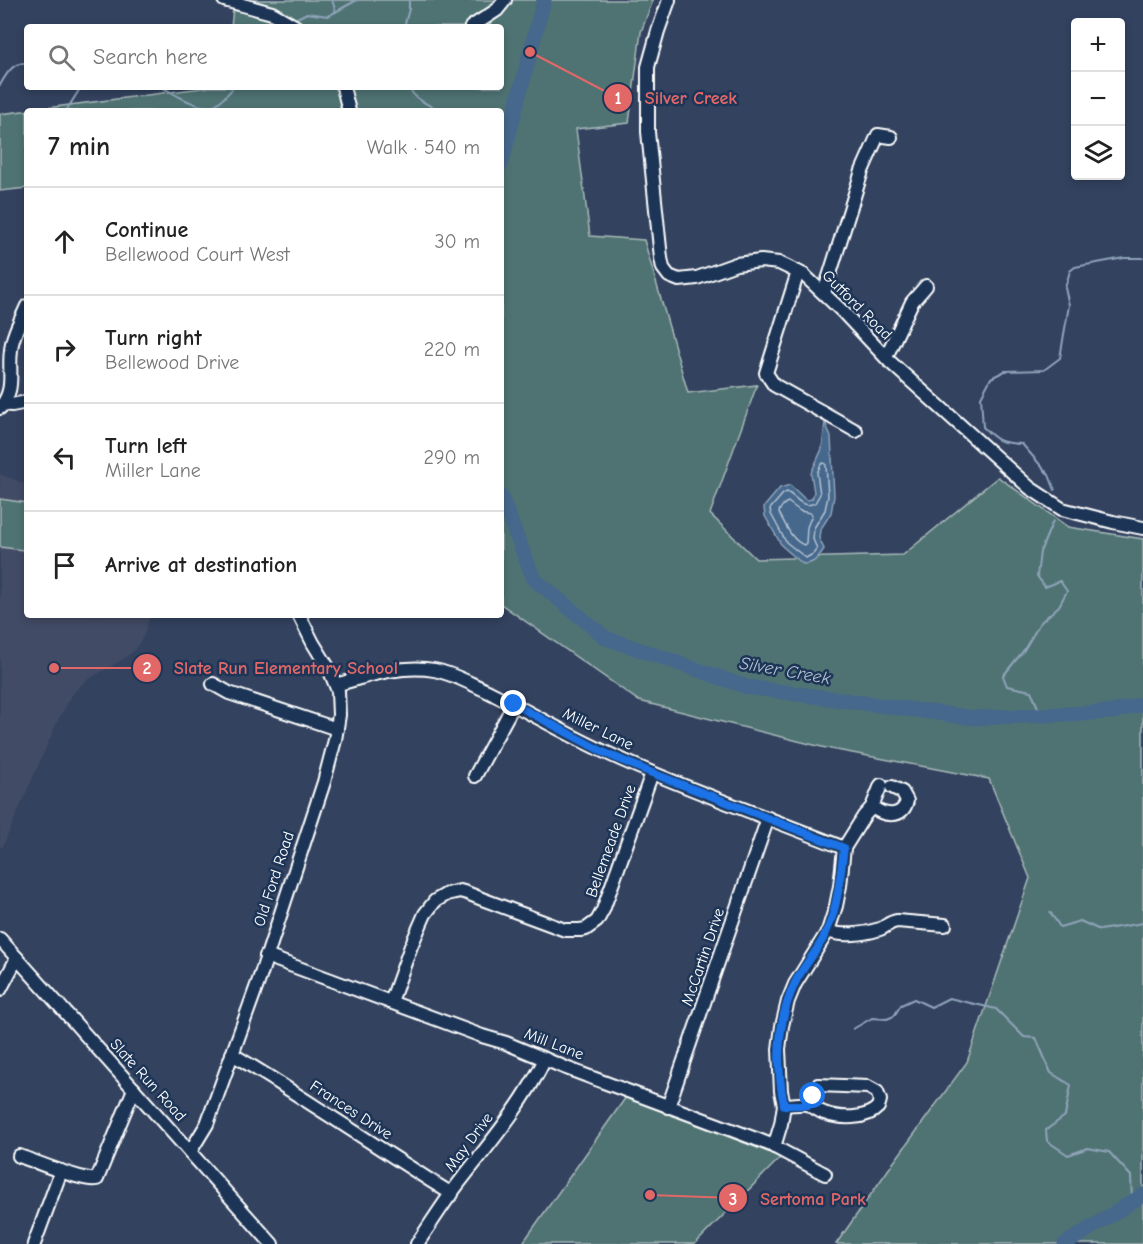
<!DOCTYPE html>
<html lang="en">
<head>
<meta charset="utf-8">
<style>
	body { margin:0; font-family:"Comic Neue",sans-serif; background:#f6f6f6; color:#222 }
	.controls { position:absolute; right:18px; top:18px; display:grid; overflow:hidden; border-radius:6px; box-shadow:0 3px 9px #0003 }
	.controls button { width:54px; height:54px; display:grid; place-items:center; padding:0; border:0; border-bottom:2px solid #e0e0e0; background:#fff; color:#222; font:30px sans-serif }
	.stop { position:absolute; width:18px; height:18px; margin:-14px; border:4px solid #1a73e8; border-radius:50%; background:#fff }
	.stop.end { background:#1a73e8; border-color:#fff; box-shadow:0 2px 6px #0008 }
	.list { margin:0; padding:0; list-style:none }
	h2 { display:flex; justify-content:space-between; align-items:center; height:78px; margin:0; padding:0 24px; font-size:26px }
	h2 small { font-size:20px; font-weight:400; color:#767676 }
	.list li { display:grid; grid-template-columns:39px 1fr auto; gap:18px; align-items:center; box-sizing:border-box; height:108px; padding:0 24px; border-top:2px solid #e0e0e0 }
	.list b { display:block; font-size:22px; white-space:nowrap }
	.list p { margin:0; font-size:20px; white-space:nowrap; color:#767676 }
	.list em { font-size:20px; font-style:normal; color:#767676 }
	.icon { flex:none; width:33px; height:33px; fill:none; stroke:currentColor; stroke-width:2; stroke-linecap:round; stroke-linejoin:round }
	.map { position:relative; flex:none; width:1143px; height:1244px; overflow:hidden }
	.search { position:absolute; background:#fff; box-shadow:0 3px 9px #0003; left:24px; top:24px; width:480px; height:66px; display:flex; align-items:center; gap:15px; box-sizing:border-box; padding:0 21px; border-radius:6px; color:#767676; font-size:22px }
	.panel { position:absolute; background:#fff; box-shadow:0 3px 9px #0003; left:24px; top:108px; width:480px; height:510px; border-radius:6px }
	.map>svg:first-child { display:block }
</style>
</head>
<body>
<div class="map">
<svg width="1143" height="1244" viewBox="0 0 1143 1244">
	<rect width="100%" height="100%" fill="#33425f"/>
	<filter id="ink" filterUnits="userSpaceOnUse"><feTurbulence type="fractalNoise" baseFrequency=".0167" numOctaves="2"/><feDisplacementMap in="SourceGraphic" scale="12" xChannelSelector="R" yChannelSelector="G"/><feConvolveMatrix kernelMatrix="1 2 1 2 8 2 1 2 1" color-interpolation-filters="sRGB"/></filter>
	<g filter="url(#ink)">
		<path fill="#424b65" d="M0 474 27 485V615H150L144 635 134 651 122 660 87 680 78 688 72 695 59 718 2 848 0 846Z"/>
		<g fill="#507373" stroke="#a8b9b9" stroke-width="1.5">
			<path d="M234 0H653L641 32 629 123 576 129 590 236 644 240 688 393 757 385 710 514 756 559 903 555 998 477 1068 527 1143 539V1244H836L888 1170 967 1062 1030 878 989 779 826 748 639 701 501 604V111H27V188L0 191V114L210 87H501V27H231Z"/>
			<path d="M0 499 27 503V551H26L24 547 23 550 0 547Z"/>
			<path d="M626 1097 781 1157 695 1244H522Z"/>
		</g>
		<path fill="#45678c" stroke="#8fa4ba" stroke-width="1.5" d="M825 422 831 437 834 496 831 513 820 530 819 538 824 549C818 558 814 564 803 564L782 546 765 516 764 507 780 488 790 485 806 500 812 499 814 492 811 473 822 449Z"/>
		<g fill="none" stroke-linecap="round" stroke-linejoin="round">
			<g stroke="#b5c2d1" stroke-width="1.5">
				<path d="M824 463 826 465 828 496 825 510 814 528 813 539 817 549 813 554 806 558 786 542 771 514 770 509 783 494 787 492C798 498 801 509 815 503L820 494 817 473 821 464Z"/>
				<path d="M788 502 800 511 810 513 812 515 807 527 806 543 804 545C791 540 786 525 779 513 779 509 784 503 788 502Z"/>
			</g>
			<g stroke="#8fa4ba" stroke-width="2">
				<path d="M332 0 336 12"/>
				<path d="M295 19 307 13 328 16 357 0"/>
				<path d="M404 27 409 9V0"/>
				<path d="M0 85C6 75 12 63 25 63L27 65"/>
				<path d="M162 87C173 93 199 110 212 106 221 103 228 93 234 87"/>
				<path d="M408 87C415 100 431 107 445 111"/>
				<path d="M66 111 81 87"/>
				<path d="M1055 490 1049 475 1022 444C1001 443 998 442 983 427L981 397 991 378 1005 371 1044 370 1060 358 1069 305 1065 288 1070 271 1075 267 1124 258H1143"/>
				<path d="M1041 715 1031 691 1007 686 1003 676 1024 650 1040 623 1059 606 1067 591 1060 581 1045 587 1037 576 1040 552 1053 521"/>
				<path d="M1050 912 1060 927 1080 921 1100 930 1143 923"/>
				<path d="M853 1029 872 1018 887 1019 894 1016 901 1005 914 999 931 1007 949 998 996 1009 1024 1037 1036 1038 1051 1073 1071 1085 1065 1116 1046 1130 1047 1141 1068 1155 1088 1148 1109 1152 1131 1176 1132 1201"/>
			</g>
			<g stroke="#45678c" stroke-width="15">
				<path d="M501 164 544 0"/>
				<path d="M501 497 534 579 606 638 747 687 974 718 1112 712 1143 704"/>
				<path d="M1065 1244 1143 1195"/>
			</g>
			<defs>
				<g id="minor">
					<path d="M224 0 272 13 296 27"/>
					<path d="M669 0 658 31 648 67V132L661 258 663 268 669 276 679 280 697 278 736 264 761 261 779 263 804 275 843 312 890 362 1030 488 1062 509 1113 522 1143 528"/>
					<path d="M471 27 497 10 505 0"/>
					<path d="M343 87 349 111"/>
					<path d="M798 272 766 373 774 385 856 431"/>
					<path d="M824 293 862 171 878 135 891 137"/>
					<path d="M886 357 912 302 926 286"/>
					<path d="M3 404 12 405 27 402"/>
					<path d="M0 408C16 389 8 372 11 350 12 335 21 320 27 306"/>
					<path d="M213 684 229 693 337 729"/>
					<path d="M336 685C367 676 402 664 434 670 452 673 469 683 485 690 526 710 565 734 607 753 684 789 765 816 844 848"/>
					<path d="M475 776 514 704"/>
					<path d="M872 807C884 816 902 819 907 801L902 792 892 787"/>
					<path d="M828 931C842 937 865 934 880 929 886 927 889 922 897 921L945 925"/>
					<path d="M0 939 272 1244"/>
					<path d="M266 956 482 1036 506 1043 566 1068 756 1139 771 1145 825 1174"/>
					<path d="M0 990 17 958"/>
					<path d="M391 1002 411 946 425 914 435 901 447 894 460 891 467 893 482 899 565 930H580L586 929 597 921 603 910 652 773"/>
					<path d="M232 1054 271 1078 431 1181 452 1194"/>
					<path d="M784 1105C791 1105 800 1103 807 1104 813 1106 818 1111 824 1113 840 1119 866 1120 878 1107L880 1100 877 1092 868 1087 818 1085 809 1105"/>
					<path d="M668 1107 768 818"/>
					<path d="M774 1147 781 1124 784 1105 781 1091 779 1049 782 1026 788 1001 795 984 828 931 836 906 840 886 844 848 864 816 872 807 881 785"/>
					<path d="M190 1152 207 1124 260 977 324 782 335 740 339 715 338 691 329 669 313 643 299 615"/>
					<path d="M19 1156C35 1161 83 1182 97 1179L134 1089"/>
					<path d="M34 1244 61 1171"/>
					<path d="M417 1244C432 1222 446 1199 462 1179 491 1142 525 1101 545 1059"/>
				</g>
			</defs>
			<use href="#minor" stroke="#fff" stroke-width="16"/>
			<use href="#minor" stroke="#1d3557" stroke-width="12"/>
		</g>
	</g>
	<g fill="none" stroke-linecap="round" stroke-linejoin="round" filter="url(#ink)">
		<path stroke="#1a73e8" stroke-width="8" d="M514 704 605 753 652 773 844 848C840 875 839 902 828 928 821 948 804 964 795 983 777 1021 776 1064 784 1105H809L813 1096"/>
	</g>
	<g text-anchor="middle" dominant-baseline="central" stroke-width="5" stroke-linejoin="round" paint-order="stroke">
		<g font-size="16" fill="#fff" stroke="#1d3557">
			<text transform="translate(857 305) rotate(45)">Gutford Road</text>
			<text transform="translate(598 729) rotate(26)">Miller Lane</text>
			<text transform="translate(611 841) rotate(-70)">Bellemeade Drive</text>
			<text transform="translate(274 879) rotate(-72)">Old Ford Road</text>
			<text transform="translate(703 957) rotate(-71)">McCartin Drive</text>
			<text transform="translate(554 1044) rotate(21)">Mill Lane</text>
			<text transform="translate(148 1080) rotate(48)">Slate Run Road</text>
			<text transform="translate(351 1110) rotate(33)">Frances Drive</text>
			<text transform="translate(469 1142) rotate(-53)">May Drive</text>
		</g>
		<g font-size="18" font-style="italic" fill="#b5c2d1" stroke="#1d3557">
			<text transform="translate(785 671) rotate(10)">Silver Creek</text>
		</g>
	</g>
	<path fill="none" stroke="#e26868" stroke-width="2" d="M530 52L618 98M54 668L147 668M650 1195L733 1198"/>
	<g fill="#e26868" stroke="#1d3557" stroke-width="2">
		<circle cx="530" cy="52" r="6"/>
		<circle cx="54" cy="668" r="6"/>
		<circle cx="650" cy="1195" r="6"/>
		<circle cx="618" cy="98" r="15"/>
		<circle cx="147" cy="668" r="15"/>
		<circle cx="733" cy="1198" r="15"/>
	</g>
	<g font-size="18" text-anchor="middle" font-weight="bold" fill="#fff">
		<text x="618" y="104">1</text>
		<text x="147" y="674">2</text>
		<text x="733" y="1205">3</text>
	</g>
	<g font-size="18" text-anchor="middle" font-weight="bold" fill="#e26868" stroke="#1d3557" stroke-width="5" stroke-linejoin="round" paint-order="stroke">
		<text x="691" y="104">Silver Creek</text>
		<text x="286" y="674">Slate Run Elementary School</text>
		<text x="813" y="1205">Sertoma Park</text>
	</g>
</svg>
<div class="controls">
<button>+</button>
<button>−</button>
<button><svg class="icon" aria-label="layers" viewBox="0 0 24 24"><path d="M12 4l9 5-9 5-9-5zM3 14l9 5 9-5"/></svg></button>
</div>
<div class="stop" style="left:813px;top:1096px"></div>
<div class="stop end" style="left:514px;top:704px"></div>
<div class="search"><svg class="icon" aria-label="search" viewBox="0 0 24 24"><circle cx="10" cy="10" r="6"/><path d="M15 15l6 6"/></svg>Search here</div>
<section class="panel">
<h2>7 min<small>Walk · 540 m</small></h2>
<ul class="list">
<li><svg class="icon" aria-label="ahead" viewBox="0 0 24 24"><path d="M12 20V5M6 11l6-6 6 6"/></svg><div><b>Continue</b><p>Bellewood Court West</p></div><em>30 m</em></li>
<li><svg class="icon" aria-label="right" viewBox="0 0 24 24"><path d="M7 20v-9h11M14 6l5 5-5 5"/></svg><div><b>Turn right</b><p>Bellewood Drive</p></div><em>220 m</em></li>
<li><svg class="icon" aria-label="left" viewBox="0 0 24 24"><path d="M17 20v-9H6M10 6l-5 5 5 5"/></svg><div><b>Turn left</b><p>Miller Lane</p></div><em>290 m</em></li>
<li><svg class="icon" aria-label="arrive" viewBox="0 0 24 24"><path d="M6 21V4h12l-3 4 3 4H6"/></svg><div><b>Arrive at destination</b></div></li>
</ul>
</section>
</div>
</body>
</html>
